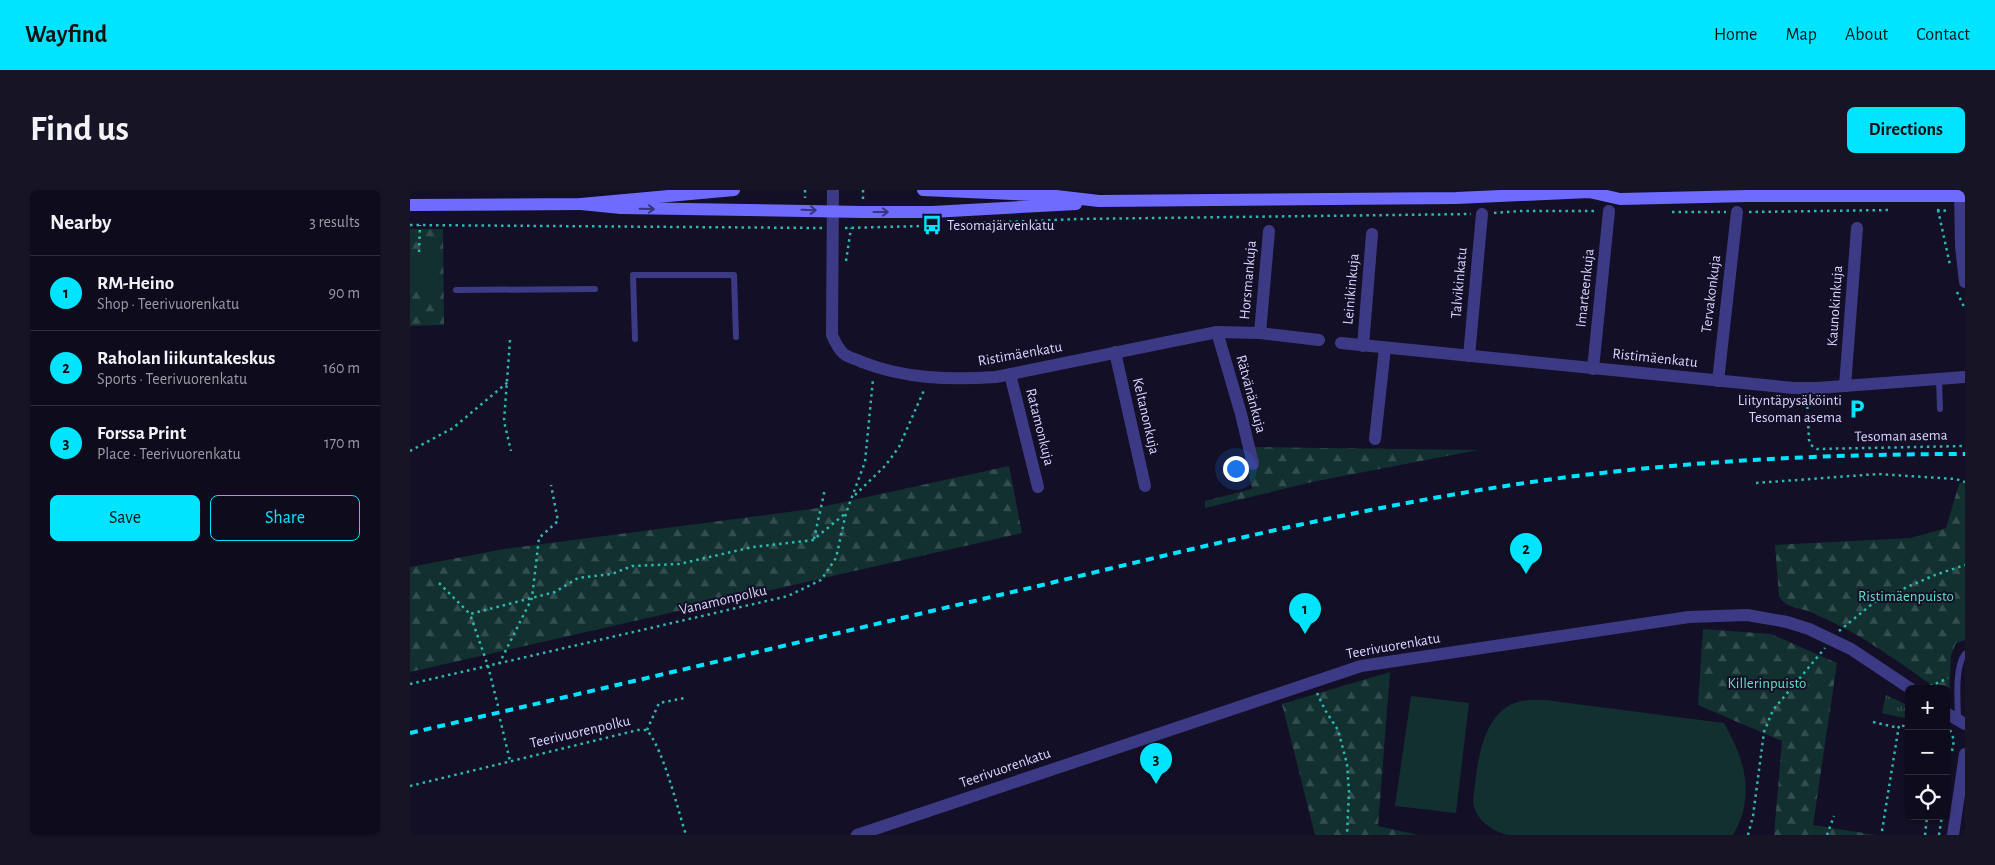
<!DOCTYPE html>
<html lang="en">
<head>
<meta charset="utf-8">
<style>
	body { margin:0; font-family:"Alegreya Sans",sans-serif; background:#171425; color:#f1f3f6 }
	.controls { position:absolute; right:15px; bottom:15px; display:grid; overflow:hidden; border-radius:8px; box-shadow:0 1px 4px #0004 }
	.controls button { width:45px; height:45px; display:grid; place-items:center; padding:0; border:0; border-bottom:1px solid #2e2b3b; background:#0e0b1c; color:#f1f3f6; font:25px sans-serif }
	.you { position:absolute; left:825px; top:278px; width:18px; height:18px; margin:-12px; border:4px solid #fff; border-radius:50%; background:#1a73e8; box-shadow:0 0 0 8px #1a73e833 }
	.badge { display:grid; place-items:center; width:32px; height:32px; border-radius:50%; background:#00e5ff; color:#111; font-size:16px; font-weight:700 }
	.pin { position:absolute; translate:-50% -41px; filter:drop-shadow(0 1px 2px #0008) }
	.pin::after { content:''; position:absolute; top:26px; width:18px; height:15px; background:inherit; clip-path:polygon(0 0,100% 0,50% 100%) }
	.list { margin:0; padding:0; list-style:none }
	h2 { display:flex; justify-content:space-between; align-items:center; height:65px; margin:0; padding:0 20px; font-size:21px }
	h2 small { font-size:16px; font-weight:400; color:#9b9ba3 }
	.list li { display:grid; grid-template-columns:32px 1fr auto; gap:15px; align-items:center; box-sizing:border-box; height:75px; padding:0 20px; border-top:1px solid #2e2b3b }
	.list b { display:block; font-size:19px; white-space:nowrap }
	.list p { margin:0; font-size:16px; white-space:nowrap; color:#9b9ba3 }
	.list em { font-size:16px; font-style:normal; color:#9b9ba3 }
	.actions { display:flex; gap:10px; padding:15px 20px }
	.actions a { flex:1; padding:11px 0; border:1px solid #00e5ff; border-radius:8px; text-align:center; font-size:18px; color:#00e5ff }
	.actions .main { background:#00e5ff; color:#111 }
	.icon { flex:none; width:28px; height:28px; fill:none; stroke:currentColor; stroke-width:2; stroke-linecap:round; stroke-linejoin:round }
	.map { position:relative; flex:none; width:1555px; height:645px; overflow:hidden; border-radius:8px }
	header { display:flex; align-items:center; gap:30px; box-sizing:border-box; height:70px; padding:0 25px; background:#00e5ff; color:#111 }
	header strong { font-size:24px }
	nav { display:flex; gap:28px; margin-inline-start:auto; font-size:18px }
	.intro { display:flex; align-items:center; justify-content:space-between; box-sizing:border-box; height:120px; padding:0 30px }
	h1 { margin:0; font-size:35px }
	.button { padding:12px 22px; border-radius:8px; background:#00e5ff; color:#111; font-size:18px; font-weight:700 }
	main { display:flex; gap:30px; padding:0 30px }
	aside { flex:1; background:#0e0b1c; border-radius:8px; box-shadow:0 1px 4px #0004 }
	.map>svg:first-child { display:block }
</style>
</head>
<body>
<header>
<strong>Wayfind</strong>
<nav><a>Home</a><a>Map</a><a>About</a><a>Contact</a></nav>
</header>
<div class="intro"><h1>Find us</h1><a class="button">Directions</a></div>
<main>
<aside>
<h2>Nearby<small>3 results</small></h2>
<ul class="list">
<li><span class="badge">1</span><div><b>RM-Heino</b><p>Shop · Teerivuorenkatu</p></div><em>90 m</em></li>
<li><span class="badge">2</span><div><b>Raholan liikuntakeskus</b><p>Sports · Teerivuorenkatu</p></div><em>160 m</em></li>
<li><span class="badge">3</span><div><b>Forssa Print</b><p>Place · Teerivuorenkatu</p></div><em>170 m</em></li>
</ul>
<div class="actions"><a class="main">Save</a><a>Share</a></div>
</aside>
<div class="map">
<svg width="1555" height="645" viewBox="0 0 1555 645">
	<defs>
		<pattern id="forest-firs" width="22" height="20" patternUnits="userSpaceOnUse" patternTransform="scale(1.25)"><rect width="22" height="20" fill="#12302f"/><path d="M5 1l3.5 6h-7zM16 11l3.5 6h-7z" fill="#344d4e"/></pattern>
		<pattern id="park-tufts" width="24" height="20" patternUnits="userSpaceOnUse" patternTransform="scale(1.25)"><rect width="24" height="20" fill="#12302f"/><path d="M3 7l-1-3M5 7V3M7 7l1-3M15 17l-1-3M17 17v-4M19 17l1-3" fill="none" stroke="#344d4e"/></pattern>
	</defs>
	<rect width="100%" height="100%" fill="#130f26"/>
	<g fill="url(#forest-firs)">
		<path d="M0 39H33L34 135 0 136V100L28 99V62H0Z"/>
		<path d="M843 257 1068 260 902 292 795 318V311L842 299 838 280 848 277Z"/>
		<path d="M599 276 612 343 0 482V377L94 359 402 319Z"/>
		<path d="M1555 291V450L1546 453 1541 465 1539 506 1536 505V499H1527C1491 474 1456 447 1416 429 1410 427 1404 423 1398 421 1386 417 1376 418 1369 406L1365 355 1501 348 1536 338 1549 294Z"/>
		<path d="M1293 439 1361 444 1427 473 1403 635 1466 645H1364L1372 551 1288 515Z"/>
		<path d="M980 482 968 636 1008 645H905L872 514Z"/>
	</g>
	<path fill="url(#park-tufts)" d="M1476 505 1499 516 1498 529 1472 523Z"/>
	<g fill="#12302f">
		<path d="M28 61V100H0V62Z"/>
		<path d="M1001 506 1059 513 1046 623 985 616Z"/>
		<path d="M1135 510 1314 533C1335 570 1346 606 1323 645H1098C1081 641 1066 630 1063 612 1067 578 1070 519 1112 511 1119 509 1128 510 1135 510Z"/>
	</g>
	<g fill="none" stroke-linecap="round" stroke-linejoin="round">
		<g stroke="#2fb8b0" stroke-width="2.5" stroke-dasharray="2.5 4" stroke-linecap="butt">
			<path d="M395 0V8"/>
			<path d="M453 9V0"/>
			<path d="M1527 20 1539 21"/>
			<path d="M1528 20 1540 75"/>
			<path d="M1262 22H1316"/>
			<path d="M1339 22 1481 20"/>
			<path d="M1084 23 1111 21H1186"/>
			<path d="M547 34 667 29 1061 24"/>
			<path d="M0 35 412 38"/>
			<path d="M435 38 512 36"/>
			<path d="M9 62 10 35"/>
			<path d="M436 71 441 38"/>
			<path d="M1547 102 1555 119"/>
			<path d="M100 150 94 231 101 261"/>
			<path d="M1397 210 1399 250 1401 255 1407 259 1555 256"/>
			<path d="M0 261 43 238 98 192"/>
			<path d="M1346 293 1468 284 1546 289 1555 292"/>
			<path d="M445 305 475 276 489 257 515 198"/>
			<path d="M404 349 415 299"/>
			<path d="M29 393 60 424"/>
			<path d="M1429 441 1467 410 1525 385 1555 375"/>
			<path d="M89 474 122 408 129 348 148 331 141 295"/>
			<path d="M0 494 378 406 411 390 426 368 436 323 455 272 463 189"/>
			<path d="M1514 499 1538 488"/>
			<path d="M907 503 915 520 928 540 937 574 939 602 937 645"/>
			<path d="M88 516 78 476 60 424 145 402 168 388 202 384 222 376 269 374 343 357 403 350 436 323"/>
			<path d="M90 529 100 571"/>
			<path d="M1463 532 1489 538"/>
			<path d="M237 540 249 513 275 508"/>
			<path d="M1540 540 1544 550 1542 561"/>
			<path d="M0 596 228 540H237C254 561 267 617 276 645"/>
			<path d="M1472 641 1489 535 1499 537"/>
			<path d="M1338 645 1343 626 1354 542 1363 520 1415 458"/>
			<path d="M1417 645 1424 626"/>
			<path d="M1515 645 1517 626"/>
			<path d="M1529 645 1532 626"/>
		</g>
		<g stroke="#3d3a85" stroke-width="6">
			<path d="M46 100 185 99"/>
			<path d="M225 149 223 85H324L326 147"/>
			<path d="M1529 189 1530 219"/>
			<path d="M1548 530C1548 514 1544 477 1555 464"/>
		</g>
		<g stroke="#3d3a85" stroke-width="12">
			<path d="M423 0 422 145C425 152 428 159 434 164 439 168 447 169 452 172 495 189 540 190 586 187L807 142 850 143 909 150"/>
			<path d="M1550 0 1551 56 1555 92"/>
			<path d="M807 142 831 224 843 274"/>
			<path d="M850 143 859 41"/>
			<path d="M931 153 1384 198H1407L1555 187"/>
			<path d="M953 156 962 44"/>
			<path d="M705 162 735 296"/>
			<path d="M1059 166 1072 24"/>
			<path d="M1183 179 1199 21"/>
			<path d="M600 184 628 297"/>
			<path d="M1308 191 1327 22"/>
			<path d="M1435 196 1447 38"/>
			<path d="M965 249 975 158"/>
			<path d="M1536 523 1555 534"/>
			<path d="M447 645 951 476 1279 427 1337 425 1377 432 1399 439 1441 459 1501 499"/>
		</g>
		<path stroke="#3d3a85" stroke-width="12" d="M1543 645 1555 564"/>
		<g stroke="#6f6bff" stroke-width="12">
			<path d="M513 0 646 6 689 11 1046 8 1179 2 1210 9 1337 6H1555"/>
			<path d="M171 14 211 18 453 22H522L666 14"/>
			<path d="M0 15 171 14 324 0"/>
		</g>
		<path stroke="#00e5ff" stroke-width="4" stroke-dasharray="8 6" stroke-linecap="butt" d="M0 543C209 495 419 445 628 396 806 353 984 309 1166 286 1295 270 1425 264 1555 264"/>
	</g>
	<defs><path id="oneway-shaft" d="M-6 0H5M1.5-3L5.5 0L1.5 3" fill="none" stroke-width="1.6" stroke-linecap="round" stroke-linejoin="round" transform="scale(1.25)"/></defs>
	<g stroke="#38347d">
		<use href="#oneway-shaft" transform="translate(237 19) rotate(1)"/>
		<use href="#oneway-shaft" transform="translate(399 20) rotate(2)"/>
		<use href="#oneway-shaft" transform="translate(471 22)"/>
	</g>
	<defs>
		<symbol id="bus-bare" viewBox="-9 -9 18 18"><path d="M-5-6H5V4H4V6H2V4H-2V6H-4V4H-5ZM-3.5-4V0h7V-4ZM-3.5 1.2v1.5H-2V1.2ZM2 1.2v1.5H3.5V1.2Z" fill="#00e5ff" stroke="#130f26" stroke-width="2.5" paint-order="stroke"/></symbol>
		<symbol id="parking-bare" viewBox="-9 -9 18 18"><path d="M-3.5-5.5H1a3.5 3.5 0 0 1 0 7H-1V5.5H-3.5ZM-1-3.4V-.6H.8a1.4 1.4 0 0 0 0-2.8Z" fill="#00e5ff" stroke="#130f26" stroke-width="2.5" paint-order="stroke"/></symbol>
	</defs>
	<g fill-rule="evenodd">
		<use href="#bus-bare" x="508" y="21" width="28" height="28"/>
		<use href="#parking-bare" x="1433" y="205" width="28" height="28"/>
	</g>
	<g text-anchor="middle" dominant-baseline="central" stroke-width="4" stroke-linejoin="round" paint-order="stroke">
		<g font-size="15" fill="#d9d4ff" stroke="#130f26" text-anchor="start">
			<text x="537" y="35">Tesomajärvenkatu</text>
			<text x="1432" y="210" text-anchor="end">Liityntäpysäköinti<tspan x="1432" dy="17">Tesoman asema</tspan></text>
		</g>
		<g font-size="15" fill="#d9d4ff" stroke="#130f26">
			<text transform="translate(838 90) rotate(-85)">Horsmankuja</text>
			<text transform="translate(1049 93) rotate(-85)">Talvikinkatu</text>
			<text transform="translate(1175 98) rotate(-84)">Imarteenkuja</text>
			<text transform="translate(941 99) rotate(-85)">Leinikinkuja</text>
			<text transform="translate(1301 104) rotate(-83)">Tervakonkuja</text>
			<text transform="translate(1425 116) rotate(-86)">Kaunokinkuja</text>
			<text transform="translate(610 164) rotate(-10)">Ristimäenkatu</text>
			<text transform="translate(1245 168) rotate(6)">Ristimäenkatu</text>
			<text transform="translate(841 204) rotate(75)">Rätvänänkuja</text>
			<text transform="translate(736 226) rotate(77)">Keltanonkuja</text>
			<text transform="translate(630 237) rotate(76)">Ratamonkuja</text>
			<text transform="translate(1491 246) rotate(-1)">Tesoman asema</text>
			<text transform="translate(313 410) rotate(-13)">Vanamonpolku</text>
			<text transform="translate(983 456) rotate(-10)">Teerivuorenkatu</text>
			<text transform="translate(170 542) rotate(-13)">Teerivuorenpolku</text>
			<text transform="translate(595 578) rotate(-19)">Teerivuorenkatu</text>
		</g>
		<g font-size="15" fill="#5fe0c0" stroke="#130f26">
			<text x="1496" y="406">Ristimäenpuisto</text>
			<text x="1357" y="493">Killerinpuisto</text>
		</g>
	</g>
</svg>
<div class="controls">
<button>+</button>
<button>−</button>
<button><svg class="icon" aria-label="locate" viewBox="0 0 24 24"><circle cx="12" cy="12" r="6"/><path d="M12 2v4M12 18v4M2 12h4M18 12h4"/></svg></button>
</div>
<div class="you"></div>
<div class="pin badge" style="left:895px;top:444px">1</div>
<div class="pin badge" style="left:1116px;top:384px">2</div>
<div class="pin badge" style="left:746px;top:594px">3</div>
</div>
</main>
</body>
</html>
